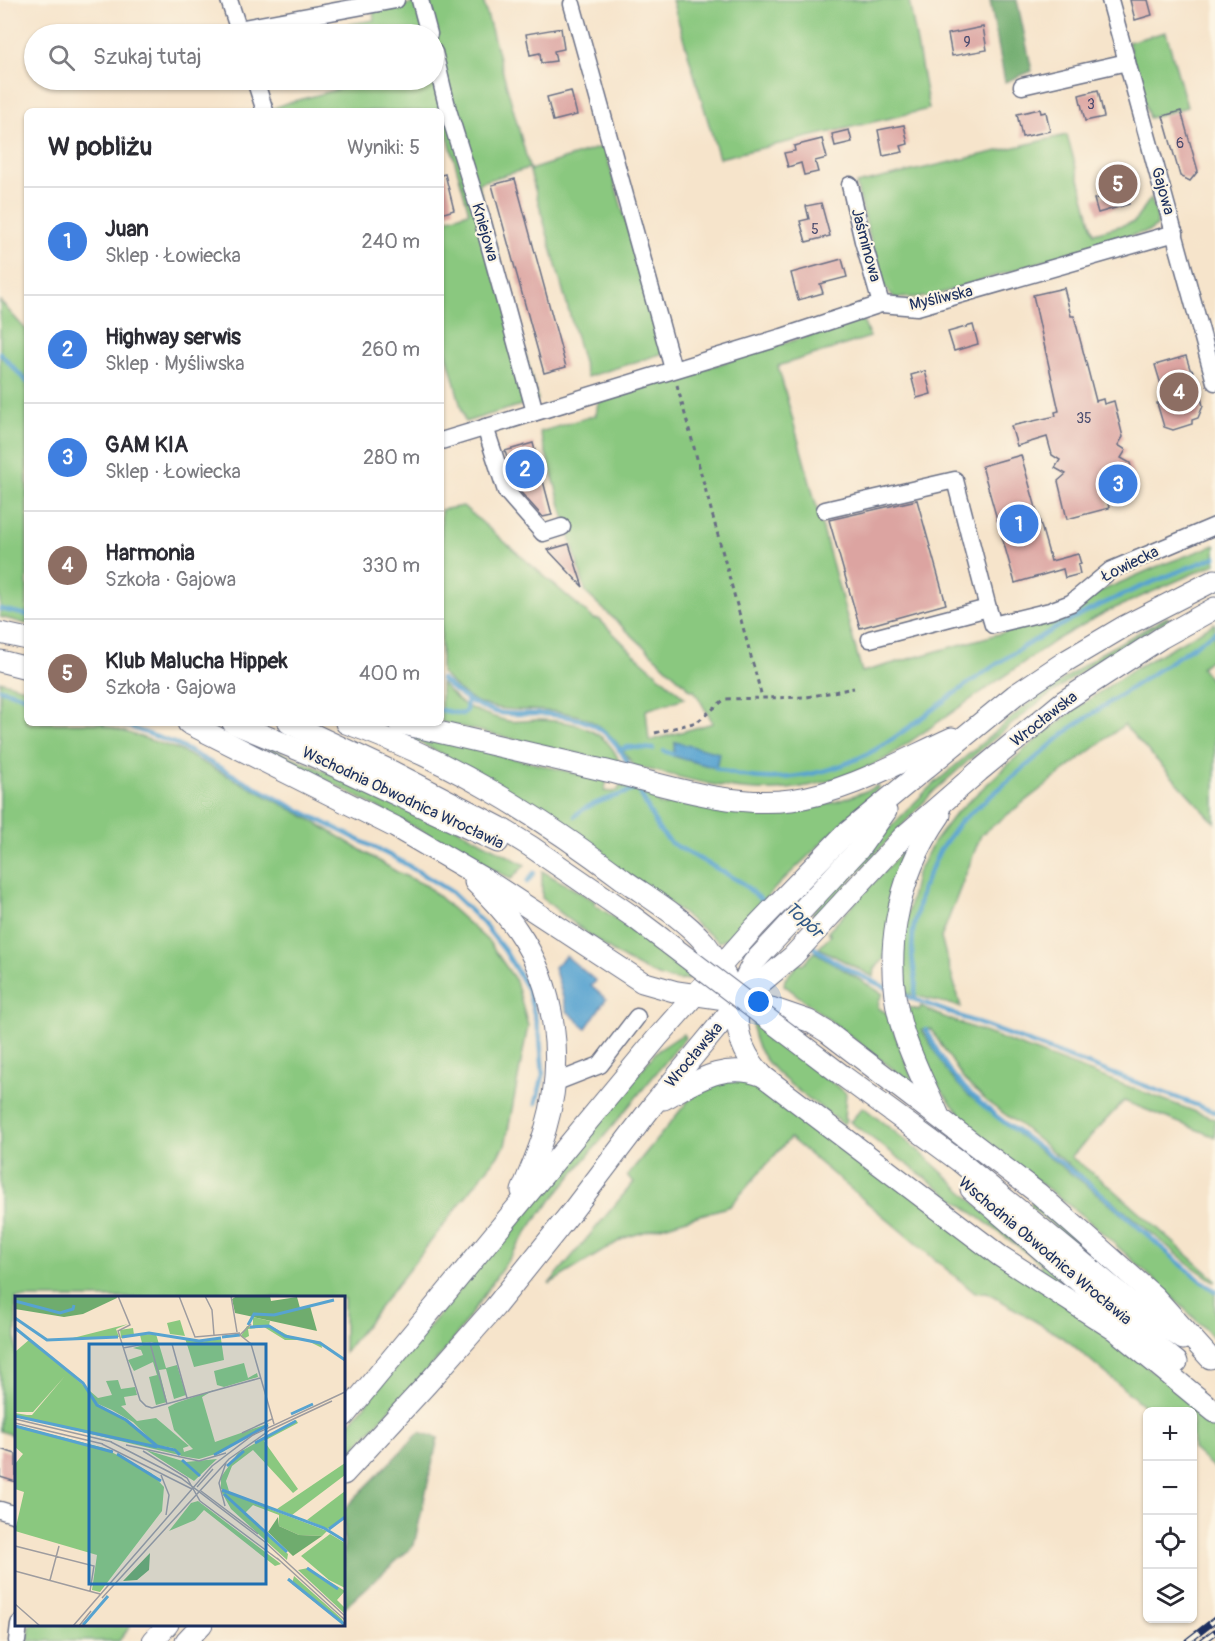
<!DOCTYPE html>
<html lang="pl">
<head>
<meta charset="utf-8">
<style>
	body { margin:0; font-family:Pangolin,sans-serif; background:#f2f2f3; color:#2b2b33 }
	.controls { position:absolute; right:18px; bottom:18px; display:grid; overflow:hidden; border-radius:9px; box-shadow:0 2px 4px #0004 }
	.controls button { width:54px; height:54px; display:grid; place-items:center; padding:0; border:0; border-bottom:2px solid #e1e1e2; background:#fff; color:#2b2b33; font:30px sans-serif }
	.you { position:absolute; left:759px; top:1002px; width:21px; height:21px; margin:-15px; border:4px solid #fff; border-radius:50%; background:#1a73e8; box-shadow:0 0 0 9px #1a73e833 }
	.badge { display:grid; place-items:center; width:39px; height:39px; border-radius:50%; background:#1f6fb2; color:#fff; font-size:20px; font-weight:700 }
	.pin { position:absolute; translate:-50% -50%; border:3px solid #fff; box-shadow:0 2px 6px #0006 }
	.list { margin:0; padding:0; list-style:none }
	h2 { display:flex; justify-content:space-between; align-items:center; height:78px; margin:0; padding:0 24px; font-size:26px }
	h2 small { font-size:20px; font-weight:400; color:#7c7c81 }
	.list li { display:grid; grid-template-columns:39px 1fr auto; gap:18px; align-items:center; box-sizing:border-box; height:108px; padding:0 24px; border-top:2px solid #e1e1e2 }
	.list b { display:block; font-size:22px; white-space:nowrap }
	.list p { margin:0; font-size:20px; white-space:nowrap; color:#7c7c81 }
	.list em { font-size:20px; font-style:normal; color:#7c7c81 }
	.icon { flex:none; width:33px; height:33px; fill:none; stroke:currentColor; stroke-width:2; stroke-linecap:round; stroke-linejoin:round }
	.map { position:relative; flex:none; width:1215px; height:1641px; overflow:hidden }
	.search { position:absolute; background:#fff; box-shadow:0 2px 4px #0004; left:24px; top:24px; width:420px; height:66px; display:flex; align-items:center; gap:15px; box-sizing:border-box; padding:0 21px; border-radius:33px; color:#7c7c81; font-size:22px }
	.panel { position:absolute; background:#fff; box-shadow:0 2px 4px #0004; left:24px; top:108px; width:420px; height:618px; border-radius:9px }
	.map>svg:first-child { display:block }
</style>
</head>
<body>
<div class="map">
<svg width="1215" height="1641" viewBox="0 0 1215 1641">
	<rect width="100%" height="100%" fill="#fcf5e5"/>
	<filter id="ink" filterUnits="userSpaceOnUse"><feTurbulence type="fractalNoise" baseFrequency=".0167" numOctaves="2"/><feDisplacementMap in="SourceGraphic" scale="12" xChannelSelector="R" yChannelSelector="G"/><feConvolveMatrix kernelMatrix="1 2 1 2 8 2 1 2 1" color-interpolation-filters="sRGB"/></filter>
	<filter id="wash" filterUnits="userSpaceOnUse"><feTurbulence type="fractalNoise" baseFrequency=".008" numOctaves="4" result="noise"/><feDisplacementMap in="SourceGraphic" scale="24" xChannelSelector="R" yChannelSelector="G"/><feGaussianBlur stdDeviation="1.35" result="paint"/><feColorMatrix in="noise" values="0 0 0 0 0 0 0 0 0 0 0 0 0 0 0 0 0 1.4 0 .05"/><feComposite in="paint" operator="in"/></filter>
	<g filter="url(#wash)">
		<rect width="100%" height="100%" fill="#f6e4cb"/>
		<g fill="#8ac87f" stroke="#527c6e" stroke-width="1.5">
			<path d="M438 0H483L530 170 604 146 664 353 587 377 529 168 478 183 538 400 465 422 441 332V221L469 212 444 122H441V111H273L272 109 284 104 372 80H434V34H306V32L374 20 373 10Z"/>
			<path d="M672 0H909L929 109 719 158Z"/>
			<path d="M1166 32 1187 107 1149 118 1128 42Z"/>
			<path d="M1067 135 1094 233 1134 222 1151 198 1157 216V226L1149 231 1097 244 929 297 895 298 882 284 856 184Z"/>
			<path d="M0 301 27 331V624L0 617Z"/>
			<path d="M862 319 870 337 778 366 862 672 1052 619 1078 608 1092 595 1156 567 1215 545V564L1104 613 1056 640 885 759C846 779 800 792 756 790 715 788 674 775 634 766 601 717 585 712 527 710 509 710 493 709 477 702 463 696 452 684 441 673V510L463 506 594 619H599L632 652 685 698 646 710 649 741 713 723 694 690H691L586 593 540 432 596 415 598 402Z"/>
			<path d="M1167 617 1169 619 1098 660 1030 709 977 753 934 791 817 916 812 913 876 842 928 789 1023 708 1100 654Z"/>
			<path d="M1215 623V656L1201 667 1215 686V823L1124 725 981 835 941 938 961 1007 905 993 900 951 916 875 933 843 955 814 1024 750 1078 707 1134 669Z"/>
			<path d="M0 681 27 689V723H104V725L177 749 308 818 397 872 427 886 489 942 516 981 528 1026 505 1146 344 1353V1298H16V1436L0 1431Z"/>
			<path d="M441 683C448 690 456 700 465 705 473 710 498 719 508 721 517 723 528 720 536 720 570 720 608 728 620 764L441 722Z"/>
			<path d="M393 729 607 781 604 791 613 792 618 790 620 785 653 793 659 804 666 806 669 797C748 817 801 821 877 786L879 788 778 885 729 938 719 942 669 903 446 756Z"/>
			<path d="M246 737 456 828 525 865 511 879Z"/>
			<path d="M920 834 883 960 875 968 874 977 819 948 831 935 828 932 911 842Z"/>
			<path d="M542 871 595 901 594 904 628 927 692 978C656 995 571 920 542 898Z"/>
			<path d="M815 952 883 994 879 1000 878 1008 887 1013 915 1086 784 985 785 979 799 963 802 965Z"/>
			<path d="M921 1006 936 1014 1215 1119V1137L1124 1101 1071 1157 1112 1188 1215 1279V1282L1189 1264 1020 1125 986 1101 964 1080 931 1029 922 1030 950 1076 967 1094 1016 1133 1089 1187 1215 1293V1339C1176 1299 1133 1260 1091 1223 1032 1173 960 1133 924 1062 916 1046 912 1026 907 1010L909 1007 919 1010Z"/>
			<path d="M753 1023 846 1093 844 1119 847 1120 843 1124C814 1101 749 1065 753 1023Z"/>
			<path d="M683 1034 685 1038 536 1219 447 1349 344 1459V1430L656 1052Z"/>
			<path d="M738 1077 767 1089 1066 1305 1215 1419V1469L1193 1449 1192 1412 1150 1411 1068 1341 987 1292 975 1293 790 1138 730 1206 624 1238 549 1284 634 1182 627 1176 688 1101 704 1087Z"/>
			<path d="M863 1107 919 1151 986 1213 1126 1331 1039 1268 1042 1264 850 1122Z"/>
			<path d="M1033 1202 1077 1238 1148 1305 1029 1205Z"/>
			<path d="M30 1625V1624L131 1625 119 1641H28Z"/>
		</g>
		<g fill="#6fac6e" stroke="#456e66" stroke-width="1.5">
			<path d="M990 0H1017L1032 71 1005 82Z"/>
			<path d="M420 1432 438 1438 414 1545 344 1608V1509Z"/>
		</g>
		<g fill="#57a3d0" stroke="#396997" stroke-width="1.5">
			<path d="M675 742 719 753 716 768 673 756Z"/>
			<path d="M566 956 596 981 591 986 606 999 586 1028 567 1011 554 967Z"/>
		</g>
		<g fill="none" stroke-linecap="round" stroke-linejoin="round">
			<g stroke="#57a3d0" stroke-width="4.5">
				<path d="M0 353 27 382"/>
				<path d="M0 609 27 615"/>
				<path d="M441 679C459 695 471 705 496 712 508 715 524 714 537 714 581 715 612 725 630 769"/>
				<path d="M0 689 27 697"/>
				<path d="M441 710 462 714 466 711 467 701"/>
				<path d="M118 723 174 743 289 805 399 860 450 891 483 923 505 951 528 990 540 1037 543 1075 536 1103"/>
				<path d="M619 750 629 747 653 749"/>
				<path d="M664 751 672 754"/>
				<path d="M716 768C770 790 837 774 885 744 908 729 929 712 951 696 980 675 1010 654 1042 636 1097 603 1155 581 1215 557"/>
				<path d="M636 785 659 830 671 843 741 882 767 905"/>
				<path d="M575 816C586 803 621 796 638 788"/>
				<path d="M527 882 534 873"/>
				<path d="M811 945C829 961 865 978 887 988"/>
				<path d="M903 995 1215 1112"/>
				<path d="M914 999 916 982 912 955 913 931 922 889 940 850 960 822 1071 728 1215 632"/>
				<path d="M926 1030C934 1044 941 1060 951 1073 989 1119 1048 1150 1093 1187 1135 1221 1171 1260 1215 1291"/>
			</g>
		</g>
		<g id="blocks">
			<g fill="#dca4a1">
				<path d="M1130 0H1148L1152 15 1135 20Z"/>
				<path d="M983 27 987 50 952 56 948 34Z"/>
				<path d="M561 28 564 49 554 51 556 61 541 63 540 53 530 55 526 34Z"/>
				<path d="M1098 90 1104 117 1085 121 1079 95Z"/>
				<path d="M571 91 577 115 553 121 547 97Z"/>
				<path d="M1040 109 1041 113 1046 112 1050 131 1022 137 1017 114Z"/>
				<path d="M1181 111 1198 171 1190 181 1180 176 1163 116Z"/>
				<path d="M904 125 908 144 901 146 903 152 883 156 878 130Z"/>
				<path d="M849 130 852 142 835 146 832 134Z"/>
				<path d="M822 139 827 158 815 161 818 172 804 175 801 163 788 167 784 153 795 151 794 146Z"/>
				<path d="M445 174 454 210 441 214V175Z"/>
				<path d="M1124 174 1128 186 1124 187 1129 204 1098 213 1094 199 1111 194 1106 179Z"/>
				<path d="M515 179 566 367 544 373 492 185Z"/>
				<path d="M821 203 830 236 806 242 800 221 809 219 806 206Z"/>
				<path d="M842 259 847 277 820 284 823 293 798 300 791 273Z"/>
				<path d="M1064 288 1071 316H1074L1096 401 1103 399 1104 404 1114 401 1123 437 1118 445 1126 450 1121 458 1130 463 1137 490 1107 498 1109 508 1067 519 1058 481 1066 474 1055 468 1060 460 1052 455 1047 437 1017 446 1011 426 1056 416 1055 412 1059 411 1033 295Z"/>
				<path d="M973 325 978 344 954 351 948 332Z"/>
				<path d="M1186 356 1190 369 1193 371 1189 380 1198 385 1203 406 1198 418 1192 420V424L1173 430 1164 427 1157 403 1166 401 1155 365Z"/>
				<path d="M925 371 931 394 917 398 911 375Z"/>
				<path d="M533 443 552 515 543 517 515 486 505 451Z"/>
				<path d="M1021 455 1051 561 1078 554 1081 564 1078 565 1080 574 1065 578 1063 569 1015 583 982 466Z"/>
				<path d="M917 500 946 604 860 628 829 520Z"/>
				<path d="M569 544 583 587 548 550Z"/>
				<path d="M0 1449 16 1454V1482L0 1477Z"/>
			</g>
		</g>
	</g>
	<g filter="url(#ink)">
		<use href="#blocks" fill-opacity="0" stroke="#686e84" stroke-width="1.5"/>
		<g fill="none" stroke-linecap="round" stroke-linejoin="round">
			<defs>
				<g id="minor">
					<path d="M229 0 240 34"/>
					<path d="M420 0 429 34"/>
					<path d="M1110 0 1215 382"/>
					<path d="M572 4 673 369"/>
					<path d="M238 29 396 0"/>
					<path d="M434 52 448 110 482 219 535 412"/>
					<path d="M255 80 265 111"/>
					<path d="M1022 86 1127 62"/>
					<path d="M850 185 863 241 881 304"/>
					<path d="M485 427 506 491 543 533 562 527"/>
					<path d="M441 441 782 337 881 304 917 307 1175 233"/>
					<path d="M825 510 955 480 988 608"/>
					<path d="M870 639 988 608 993 625 1050 611 1071 603 1111 570 1215 526"/>
					<path d="M554 1083 600 1065 637 1017"/>
					<path d="M0 1510 16 1515"/>
					<path d="M17 1641 19 1624"/>
				</g>
				<g id="major">
					<path d="M0 633 27 639"/>
					<path d="M0 661 27 668"/>
					<path d="M188 723 395 827 491 883 642 982 677 992 739 1001 771 1008 809 1021 827 1032 1039 1194 1154 1296 1210 1358"/>
					<path d="M233 723 309 754 498 842"/>
					<path d="M289 723 393 772 499 827 530 846 632 916"/>
					<path d="M346 723C448 759 538 815 624 880 651 899 682 917 704 942 713 952 719 965 726 977"/>
					<path d="M399 723C468 739 538 755 607 771 666 785 730 808 791 800 848 792 899 762 952 738"/>
					<path d="M886 811 859 849 753 963C730 1003 731 1042 763 1076L1000 1256 1115 1330 1215 1412"/>
					<path d="M475 882C490 897 505 912 517 930 556 986 565 1062 546 1127 540 1149 530 1170 522 1191"/>
					<path d="M843 1076 959 1161 1140 1310 1183 1339"/>
					<path d="M664 1099C697 1081 724 1061 763 1076"/>
					<path d="M938 1114C926 1087 913 1061 904 1034 880 961 896 877 940 815"/>
					<path d="M971 1189 1072 1276 1177 1362"/>
					<path d="M344 1416 657 1038 755 927 843 836 1015 695 1066 661 1125 626 1215 580"/>
					<path d="M344 1474 427 1384 495 1307 573 1210 653 1105 739 1001 793 956 903 837 979 771 1064 701 1161 638 1215 608"/>
					<path d="M153 1641 168 1624"/>
					<path d="M186 1641 202 1624"/>
				</g>
			</defs>
			<use href="#minor" stroke="#686e84" stroke-width="19"/>
			<use href="#major" stroke="#686e84" stroke-width="23"/>
			<g stroke="#686e84" stroke-width="3" stroke-dasharray="4.5 4.5" stroke-linecap="butt">
				<path d="M677 385 762 697"/>
				<path d="M655 733 697 722 725 699 807 697 854 688"/>
			</g>
			<use href="#minor" stroke="#fff" stroke-width="16"/>
			<use href="#major" stroke="#fff" stroke-width="21"/>
			<defs>
				<g id="rail">
					<path d="M1188 1641 1215 1620"/>
					<path d="M1203 1641 1215 1632"/>
				</g>
			</defs>
			<use href="#rail" stroke="#1b2f5e" stroke-width="7"/>
			<use href="#rail" stroke="#fcf5e5" stroke-width="4.5" stroke-dasharray="14" stroke-linecap="butt"/>
			<defs>
				<path id="major-bridge" d="M632 916 843 1076"/>
			</defs>
			<use href="#major-bridge" stroke="#686e84" stroke-width="23" stroke-linecap="butt"/>
			<use href="#major-bridge" stroke="#fff" stroke-width="21"/>
		</g>
	</g>
	<g text-anchor="middle" dominant-baseline="central" stroke-width="4.5" stroke-linejoin="round" paint-order="stroke">
		<g font-size="14" fill="#4b4c6f">
			<text x="967" y="42">9</text>
			<text x="1091" y="104">3</text>
			<text x="1180" y="143">6</text>
			<text x="815" y="229">5</text>
			<text x="1084" y="418">35</text>
		</g>
		<g font-size="16" fill="#1b2f5e" stroke="#fcf5e5">
			<text transform="translate(1163 191) rotate(74)">Gajowa</text>
			<text transform="translate(485 232) rotate(74)">Kniejowa</text>
			<text transform="translate(866 245) rotate(75)">Jaśminowa</text>
			<text transform="translate(941 298) rotate(-13)">Myśliwska</text>
			<text transform="translate(1130 564) rotate(-26)">Łowiecka</text>
			<text transform="translate(1044 719) rotate(-38)">Wrocławska</text>
			<text transform="translate(403 798) rotate(25)">Wschodnia Obwodnica Wrocławia</text>
			<text transform="translate(694 1055) rotate(-50)">Wrocławska</text>
			<text transform="translate(1045 1251) rotate(40)">Wschodnia Obwodnica Wrocławia</text>
		</g>
		<g font-size="18" font-style="italic" fill="#305886" stroke="#fcf5e5">
			<text transform="translate(804 920) rotate(42)">Topór</text>
		</g>
	</g>
	<g transform="translate(15 1296)">
		<rect width="330" height="330" fill="#f6e4cb"/>
		<path d="M238 21 255 25 254 29 274 40 306 46 307 52 291 44H270L249 31 233 33 234 40 230 42 226 40 232 30 238 31ZM165 24 170 40 155 38 152 27ZM113 28 101 33 104 41 54 43ZM118 32 119 39 141 38 151 72 162 69 171 99 159 103 151 73 144 74 152 106 141 109 134 81 142 79 138 66 119 75 113 64 128 59 126 54 118 52 139 46 127 47 125 39 106 42 105 34ZM170 42 184 46 206 43 209 64 179 71ZM15 43 83 102 97 99 91 85 103 84 106 93 120 91 122 99 109 101 111 109 106 110 122 125 141 122 174 150 168 152 169 156 178 153 159 134 153 111 161 107 199 94 187 101 200 146 255 127 207 156 184 163 166 160 158 152 141 149 118 126 97 114 81 107 116 128 142 151 158 154 164 159 0 120V117L12 119H17L50 80 18 116H0V56ZM229 67 233 82 242 77 243 81 209 91 202 89 199 75ZM281 124 283 127 249 145 283 193 278 197 238 154 217 170 211 185 214 195 206 193V181L223 157ZM0 129 89 152 136 177 149 191 147 215 85 296 77 294 82 259 0 235 9 196 0 193V168L8 158 0 151ZM131 154 171 166 202 163 179 185ZM330 167V179L277 219 262 213ZM206 195H208L312 235 307 240 284 239 264 230V219L238 209 230 217 273 258 272 264 216 213ZM330 195V220L313 233 292 224ZM183 205 266 268 260 270 189 214 180 224 154 235 176 207ZM315 238 330 247V292L314 284 286 260ZM293 272 330 295 322 304 330 312V318L283 274ZM279 280 327 323 330 330 277 288Z" fill="#8ac87f"/>
		<path d="M0 0H101L102 2 68 18 49 21 0 13ZM222 0H255L256 5 282 1 285 12 295 10 302 35 220 17 217 3ZM263 221 264 230 284 239 307 240 278 260 253 236ZM135 257 134 274 122 284 108 285Z" fill="#6fac6e"/>
		<path fill="none" stroke="#57a3d0" stroke-width="3" d="M0 5 45 17 58 13 59 9M0 22 32 44 103 41M233 29 239 18 259 19 319 4M235 31 254 30 270 40 305 47 330 64M0 32 68 87 82 109 111 124 142 150 160 154 165 159M107 41 134 37 184 45 206 42M207 41 225 39M276 118 298 108M0 120 142 151M0 130 98 156M240 147 281 125M102 158 146 185M199 159 253 129M167 164 185 180M212 170 229 155M207 194 309 232 330 245M209 198 272 256M314 233 330 221M292 272 323 293M273 283 330 329M68 329 93 300"/>
		<path fill="none" stroke="#9e9c9f" stroke-width="1.5" d="M103 0 115 29 103 35 125 104 131 110 137 112 245 82M164 0 180 41 225 37M190 0 197 14 199 39M216 0 222 36M236 28 225 39 236 48 259 128M157 48 172 102M108 52 135 47 152 108M0 123 97 146M0 127 88 148M227 137 257 123M96 146 166 182 250 246 330 320M87 148 177 193M111 149 184 165 211 157M128 155 172 182 185 205 264 264M146 179 154 199 151 219M182 191 198 173M186 195 243 238M210 210 204 187 211 167M0 250 79 270 75 295M262 262 330 324M0 275 85 298M35 284 44 250M87 302 214 163 255 134 317 105M0 308 25 330M58 330 197 170 238 139 330 96M64 330 76 315"/>
		<path fill="#1f6fb2" fill-opacity="0.15" stroke="#1f6fb2" stroke-width="3" d="M74 48H251V288H74Z"/>
		<rect width="330" height="330" fill="none" stroke="#1b2f5e" stroke-width="3"/>
	</g>
</svg>
<div class="controls">
<button>+</button>
<button>−</button>
<button><svg class="icon" aria-label="locate" viewBox="0 0 24 24"><circle cx="12" cy="12" r="6"/><path d="M12 2v4M12 18v4M2 12h4M18 12h4"/></svg></button>
<button><svg class="icon" aria-label="layers" viewBox="0 0 24 24"><path d="M12 4l9 5-9 5-9-5zM3 14l9 5 9-5"/></svg></button>
</div>
<div class="you"></div>
<div class="pin badge" style="left:1019px;top:524px;background:#3f7fe0">1</div>
<div class="pin badge" style="left:525px;top:469px;background:#3f7fe0">2</div>
<div class="pin badge" style="left:1118px;top:484px;background:#3f7fe0">3</div>
<div class="pin badge" style="left:1179px;top:392px;background:#8d6e63">4</div>
<div class="pin badge" style="left:1118px;top:184px;background:#8d6e63">5</div>
<div class="search"><svg class="icon" aria-label="search" viewBox="0 0 24 24"><circle cx="10" cy="10" r="6"/><path d="M15 15l6 6"/></svg>Szukaj tutaj</div>
<section class="panel">
<h2>W pobliżu<small>Wyniki: 5</small></h2>
<ul class="list">
<li><span class="badge" style="background:#3f7fe0">1</span><div><b>Juan</b><p>Sklep · Łowiecka</p></div><em>240 m</em></li>
<li><span class="badge" style="background:#3f7fe0">2</span><div><b>Highway serwis</b><p>Sklep · Myśliwska</p></div><em>260 m</em></li>
<li><span class="badge" style="background:#3f7fe0">3</span><div><b>GAM KIA</b><p>Sklep · Łowiecka</p></div><em>280 m</em></li>
<li><span class="badge" style="background:#8d6e63">4</span><div><b>Harmonia</b><p>Szkoła · Gajowa</p></div><em>330 m</em></li>
<li><span class="badge" style="background:#8d6e63">5</span><div><b>Klub Malucha Hippek</b><p>Szkoła · Gajowa</p></div><em>400 m</em></li>
</ul>
</section>
</div>
</body>
</html>
